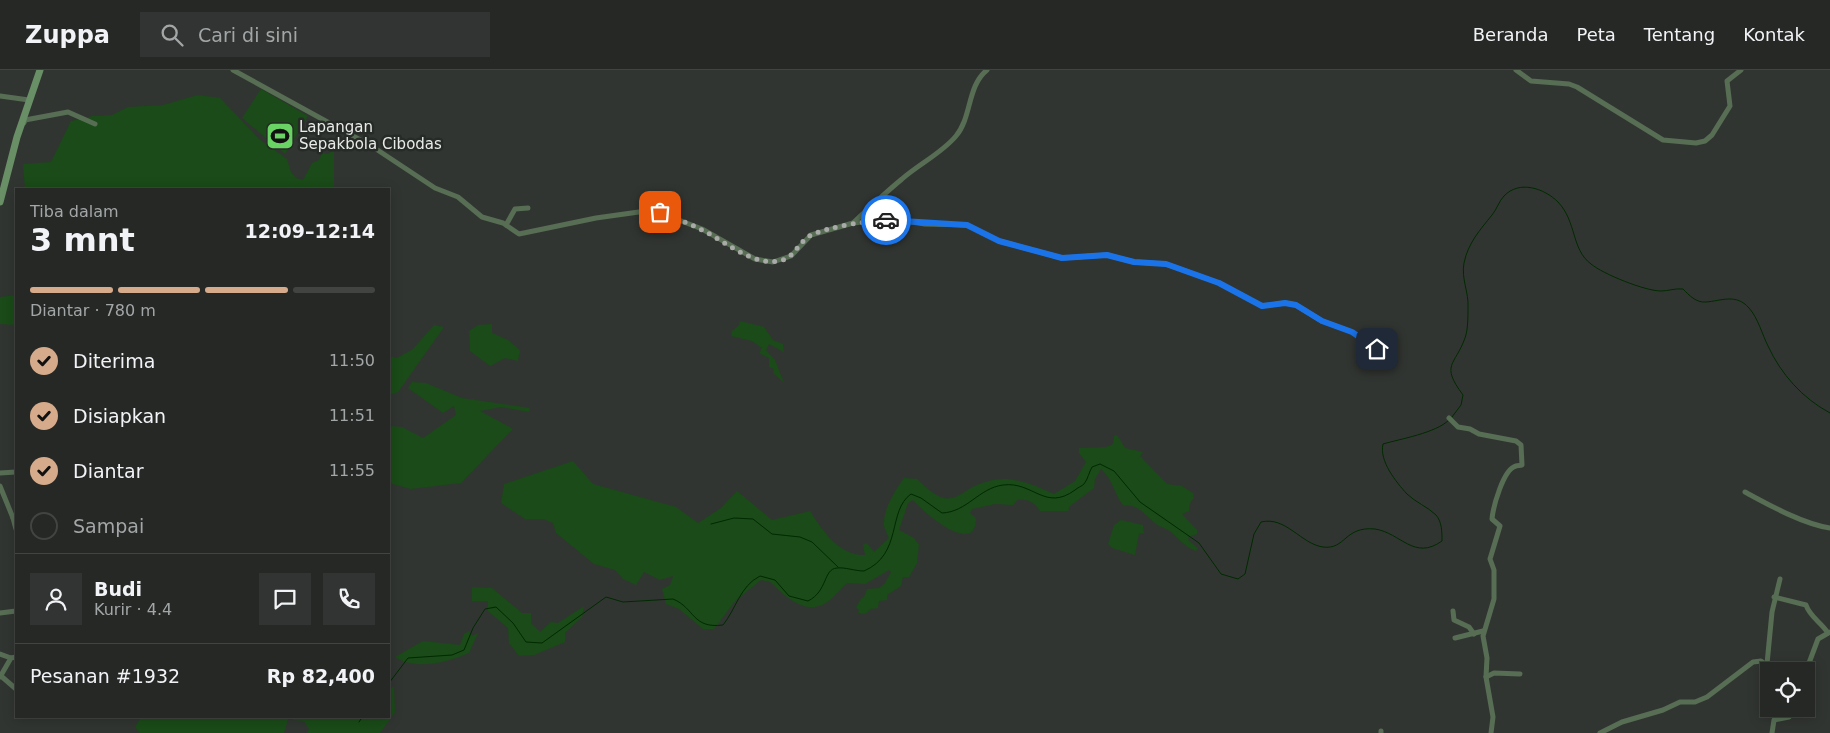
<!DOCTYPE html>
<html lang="id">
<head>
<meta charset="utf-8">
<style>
  body { margin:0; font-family:"DejaVu Sans",sans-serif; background:#313432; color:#f1f3f6; height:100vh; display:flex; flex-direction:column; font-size:19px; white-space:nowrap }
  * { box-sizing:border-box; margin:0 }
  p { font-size:16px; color:#a3a6a7 }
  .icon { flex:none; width:28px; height:28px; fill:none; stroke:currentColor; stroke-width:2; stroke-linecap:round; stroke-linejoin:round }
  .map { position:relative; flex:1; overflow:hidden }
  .sheet { position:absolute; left:15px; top:118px; width:375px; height:530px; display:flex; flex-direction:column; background:#252825; border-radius:0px; box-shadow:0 2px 12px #0003,0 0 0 1px #424442 }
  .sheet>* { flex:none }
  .buttons { position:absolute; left:1760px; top:592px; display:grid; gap:10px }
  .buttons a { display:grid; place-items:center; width:55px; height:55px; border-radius:0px; background:#252825; box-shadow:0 2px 12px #0003,0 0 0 1px #424442; font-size:25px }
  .pin { position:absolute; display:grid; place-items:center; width:42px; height:42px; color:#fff; margin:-21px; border-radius:10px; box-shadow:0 2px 8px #0006 }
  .courier { position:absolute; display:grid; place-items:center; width:50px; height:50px; margin:-25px; border:4px solid #1a73e8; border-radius:50%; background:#fff; color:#222; box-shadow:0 1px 6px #0007 }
  .summary em { font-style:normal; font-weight:700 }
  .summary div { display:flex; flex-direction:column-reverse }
  .summary { display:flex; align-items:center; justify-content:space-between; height:85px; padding:0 15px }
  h1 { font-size:32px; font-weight:700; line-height:38px }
  .bar { display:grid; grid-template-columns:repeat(4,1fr); gap:8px 5px; align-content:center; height:60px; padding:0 15px }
  .bar i { height:6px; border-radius:4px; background:#424442 }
  .bar .on { background:#d6ab8b }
  .bar p { grid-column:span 4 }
  .line { display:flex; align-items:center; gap:12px; padding:0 15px; border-top:1px solid #424442 }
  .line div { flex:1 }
  .round { display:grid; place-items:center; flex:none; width:52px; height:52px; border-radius:0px; background:#313432 }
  ol { padding:0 15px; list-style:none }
  li { display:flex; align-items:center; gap:15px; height:55px }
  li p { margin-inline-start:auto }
  li .icon { padding:5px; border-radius:50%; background:#d6ab8b; color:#111; stroke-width:4 }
  li:last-child { color:#a3a6a7 }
  li i { width:28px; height:28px; border:2px solid #424442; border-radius:50% }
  header { display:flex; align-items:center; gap:30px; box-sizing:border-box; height:70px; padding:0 25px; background:#252825; border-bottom:1px solid #424442 }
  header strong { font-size:24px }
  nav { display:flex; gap:28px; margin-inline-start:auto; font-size:18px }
  .search { width:350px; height:45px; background:#313432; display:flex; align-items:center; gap:12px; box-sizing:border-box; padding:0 18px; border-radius:0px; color:#a3a6a7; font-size:19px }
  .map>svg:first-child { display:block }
  .green { fill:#1a4b18 }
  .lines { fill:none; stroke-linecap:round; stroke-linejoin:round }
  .stream { stroke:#002a00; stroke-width:1 }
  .minor { stroke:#576e54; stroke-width:5 }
  .secondary { stroke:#698f66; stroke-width:7 }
  .done { stroke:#a9aba9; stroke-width:5; stroke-dasharray:0 9 }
  .route { stroke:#1a73e8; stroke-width:6 }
  .labels { text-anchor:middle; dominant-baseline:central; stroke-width:5; stroke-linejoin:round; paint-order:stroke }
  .poi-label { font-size:15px; fill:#e9ebe9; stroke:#272b27; text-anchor:start }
</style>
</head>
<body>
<header>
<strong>Zuppa</strong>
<div class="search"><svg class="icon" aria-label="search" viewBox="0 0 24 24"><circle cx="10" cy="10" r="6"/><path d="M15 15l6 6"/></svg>Cari di sini</div>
<nav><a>Beranda</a><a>Peta</a><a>Tentang</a><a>Kontak</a></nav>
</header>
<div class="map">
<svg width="1830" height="663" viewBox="0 0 1830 663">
  <rect width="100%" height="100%" fill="#313531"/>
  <!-- green -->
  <g class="green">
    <path d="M 261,19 L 308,46 L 285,84 L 242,48 Z"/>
    <path d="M 198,25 L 220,28 L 223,31 L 259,69 L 287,89 L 291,102 L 296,108 L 303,110 L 312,93 L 319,90 L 322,83 L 328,84 L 334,80 L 334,119 L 25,119 L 23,94 L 51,92 L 71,51 L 93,46 L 112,45 L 128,37 L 163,35 Z"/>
    <path d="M 16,225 L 16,255 L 0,254 L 0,227 Z"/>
    <path d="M 740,251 L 764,257 L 773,270 L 783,274 L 784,282 L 769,274 L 766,280 L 775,290 L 784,313 L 773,303 L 774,299 L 769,297 L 769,288 L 759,283 L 762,278 L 752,271 L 731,266 L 732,261 L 739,255 Z"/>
    <path d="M 492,254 L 492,263 L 508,270 L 520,280 L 518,291 L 505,288 L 490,296 L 470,281 L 469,261 L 478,255 Z"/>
    <path d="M 434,255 L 444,257 L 398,322 L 389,325 L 389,286 L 397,288 L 413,279 Z"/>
    <path d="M 412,312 L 426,313 L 462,328 L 530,338 L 529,342 L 501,337 L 480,341 L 513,359 L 461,413 L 411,419 L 389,413 L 389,356 L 402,357 L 423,368 L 456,345 L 454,336 L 443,343 L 408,318 Z"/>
    <path d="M 1117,365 L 1125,378 L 1143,382 L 1140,386 L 1167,414 L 1182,416 L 1193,423 L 1194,428 L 1190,433 L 1189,441 L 1182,444 L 1197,460 L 1197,464 L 1188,467 L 1189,471 L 1198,478 L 1196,481 C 1181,475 1179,467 1168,460 C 1163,457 1157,456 1154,452 C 1145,445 1137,433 1124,436 C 1115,427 1114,411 1101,399 L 1095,409 L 1094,418 L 1070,436 L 1068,441 L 1040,441 C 1034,432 1029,429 1017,430 L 1013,435 L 995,434 L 972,439 L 970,443 L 976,448 C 976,488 923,442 913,430 L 908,433 L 899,460 L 914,468 L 919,475 L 917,493 L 909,507 L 903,507 L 901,516 L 887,525 L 887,530 L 879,531 L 878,538 L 871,539 L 865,544 L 858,543 L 859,540 L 856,537 L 861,529 L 864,527 L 867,519 L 879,518 L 885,513 L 891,502 L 889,500 L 865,514 L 847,513 C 840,519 832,530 824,534 C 803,545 783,524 770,512 L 761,510 L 735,531 L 714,559 L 703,559 L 679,539 L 666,534 L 662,519 L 670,515 L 673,506 L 660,510 L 644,502 L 636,515 L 623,509 L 615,500 L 594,494 L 556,463 L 553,453 L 543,449 L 525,449 L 501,433 L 504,414 L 573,391 L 593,414 L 676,437 L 698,453 L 721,438 L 737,421 L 772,450 L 810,441 C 822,460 839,486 865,485 L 863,475 L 867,473 L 874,482 L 889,468 C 887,463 883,457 884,452 C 884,438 896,419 904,408 L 917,409 C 957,449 955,416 994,410 C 1014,406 1036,416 1054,424 L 1075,411 L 1086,392 L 1079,383 L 1079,378 L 1106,377 L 1113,374 L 1114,366 Z"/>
    <path d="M 1121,450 L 1143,455 L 1144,463 L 1139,464 L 1135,485 L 1112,478 L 1108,474 L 1114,455 Z"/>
    <path d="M 472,517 L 492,518 L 522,543 L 531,543 L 531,553 L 540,562 L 551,552 L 558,553 L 584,536 L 582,547 L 565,563 L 565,572 L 534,585 L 519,586 L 509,573 L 508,558 L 488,541 L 488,531 L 472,531 Z"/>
    <path d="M 469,561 L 472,566 L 478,563 L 469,583 C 448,592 416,601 395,587 L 423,571 L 460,575 L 464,564 Z"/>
    <path d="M 394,616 L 395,642 L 380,663 L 307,663 L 309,659 L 304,651 L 293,650 L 291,646 L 389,646 L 389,620 Z"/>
    <path d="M 142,646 L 289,646 L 284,663 L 140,663 L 135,657 Z"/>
  </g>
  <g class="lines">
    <!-- stream -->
    <g class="stream">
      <path d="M 1452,347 L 1461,335 L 1463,325 C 1440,294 1455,296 1465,268 C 1468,260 1468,246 1468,238 C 1469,222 1461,209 1464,193 C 1468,173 1480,160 1492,145 C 1497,139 1499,131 1504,126 C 1519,110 1544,118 1558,132 C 1577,152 1571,179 1591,194 C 1603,204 1645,221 1661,221 C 1669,221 1675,218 1683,219 C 1689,225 1696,233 1706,232 C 1721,231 1736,223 1749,238 C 1758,248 1762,264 1768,276 C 1781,304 1802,328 1830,343"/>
      <path d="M 711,454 L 734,448 L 753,449 L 772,464 L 800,467 L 812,472 L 838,497"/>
      <path d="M 389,613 L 408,588 L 452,585 L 464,580 L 473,558 L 485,539 L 496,537 L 513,553 L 526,572 L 542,573 L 606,527 L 623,532 L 673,529 C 695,538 692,559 723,555 C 736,539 740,516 760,506 L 775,510 L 789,526 L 808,531 C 828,521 823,499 837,498 C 845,497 855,501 864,501 C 903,484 887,441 911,424 L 921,428 L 942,443 C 967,442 979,418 1003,415 C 1033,411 1045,442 1075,420 C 1077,418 1082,416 1084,414 C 1088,409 1089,402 1092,397 L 1100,394 L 1114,401 L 1140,432 L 1199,473 L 1221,504 L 1238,509 L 1245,504 L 1254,464 L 1261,452 C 1286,446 1301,474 1323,477 C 1346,480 1344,456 1375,459 C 1401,463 1414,491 1442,471 C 1442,462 1442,452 1436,445 C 1428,437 1415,432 1407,424 C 1396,412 1379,391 1383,374 C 1400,369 1436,363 1449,350"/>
      <path d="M 359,652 L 363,646"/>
    </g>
    <!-- minor -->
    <g class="minor">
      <path d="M 233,0 L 373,77 L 435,118 L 458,127 L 482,147 L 503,153 L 519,164 L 596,148 L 653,140 L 702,159 L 755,189 L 773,192 L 791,186 L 811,165 L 853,153 L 892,149 L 925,154 L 967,155 L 999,171 L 1062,188 L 1107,185 L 1134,192 L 1166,194 L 1219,213 L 1262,236 L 1285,233 L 1296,235 L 1322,251 L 1352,262 L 1377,279"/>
      <path d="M 1516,0 L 1531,11 L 1569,14 L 1577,17 L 1663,70 L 1696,73 L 1705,71 L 1712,65 L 1730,36 L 1727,11 L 1741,0"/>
      <path d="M 0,26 L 29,30"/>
      <path d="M 24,53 L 25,50 L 68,42 L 95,54"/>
      <path d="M 853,153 C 869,138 885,123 902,109 C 919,94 942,83 956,66 C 972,47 967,16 987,0"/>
      <path d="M 506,155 L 515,139 L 528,138"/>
      <path d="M 1449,348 L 1458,357 L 1470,359 L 1479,364 L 1516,371 L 1521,375 L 1522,395 C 1520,396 1518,395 1516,396 C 1503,399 1493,438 1492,449 L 1500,456 L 1490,489 L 1494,500 L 1494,529 L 1483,566 L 1487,588 L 1486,607 L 1493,647 L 1491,663"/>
      <path d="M 0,403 L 16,402"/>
      <path d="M 0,416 L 13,448 L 16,448"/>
      <path d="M 1745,422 C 1769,435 1803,454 1830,458"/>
      <path d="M 13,448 L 16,459"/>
      <path d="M 1774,527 L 1806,535 C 1810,547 1821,552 1828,563"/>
      <path d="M 1453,541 L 1454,550 L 1469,557 L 1474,564"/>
      <path d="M 0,543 L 16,541"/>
      <path d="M 1455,568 L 1483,561"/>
      <path d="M 0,584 L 11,588"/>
      <path d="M 1767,594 L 1772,542 L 1780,509"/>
      <path d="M 1806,601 L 1818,569 L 1830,562"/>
      <path d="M 1,606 L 16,619"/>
      <path d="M 0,607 L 11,588 L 16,587"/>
      <path d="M 1486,607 L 1494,603 L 1520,604"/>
      <path d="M 1381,663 L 1381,661"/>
      <path d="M 1600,663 L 1622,652 L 1663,640 L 1680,632 L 1695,632 L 1707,627 L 1753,592 L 1761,591 L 1775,601"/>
      <path d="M 1772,663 L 1774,650 L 1789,647 L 1788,642 L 1784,639"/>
    </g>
    <!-- secondary -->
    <path class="secondary" d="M 0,132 L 17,67 L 40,0"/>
  </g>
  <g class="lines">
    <!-- done -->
    <path class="done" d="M 660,142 C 674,148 689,153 702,160 C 725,171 752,196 779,191 C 795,188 798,172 811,165 C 828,157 866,151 886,150"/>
    <!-- route -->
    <path class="route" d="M 886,150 L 967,155 L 999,171 L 1062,188 L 1107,185 L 1134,192 L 1166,194 L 1219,213 L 1262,236 L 1285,233 L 1296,235 L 1322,251 L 1352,262 L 1377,279"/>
  </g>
  <!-- icons -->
  <defs>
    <symbol id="stadium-square" viewBox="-11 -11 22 22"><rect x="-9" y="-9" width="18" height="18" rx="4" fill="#69d464" stroke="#272b27"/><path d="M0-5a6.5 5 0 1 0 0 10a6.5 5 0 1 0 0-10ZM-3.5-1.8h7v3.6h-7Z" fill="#111"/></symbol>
  </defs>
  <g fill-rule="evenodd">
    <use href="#stadium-square" x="264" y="50" width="32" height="32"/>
  </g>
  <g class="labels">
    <!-- poi labels -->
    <g class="poi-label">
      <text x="299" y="57">Lapangan<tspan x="299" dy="17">Sepakbola Cibodas</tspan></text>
    </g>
  </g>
</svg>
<div class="buttons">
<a><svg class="icon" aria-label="locate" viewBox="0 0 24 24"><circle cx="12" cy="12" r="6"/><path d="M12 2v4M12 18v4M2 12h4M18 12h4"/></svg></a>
</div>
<div class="pin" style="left:660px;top:142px;background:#ea580c"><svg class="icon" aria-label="bag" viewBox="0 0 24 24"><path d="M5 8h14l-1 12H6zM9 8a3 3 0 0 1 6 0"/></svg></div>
<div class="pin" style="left:1377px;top:279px;background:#1f2937"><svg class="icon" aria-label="home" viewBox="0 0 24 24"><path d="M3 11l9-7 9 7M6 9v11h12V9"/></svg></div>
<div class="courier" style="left:886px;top:150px"><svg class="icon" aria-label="car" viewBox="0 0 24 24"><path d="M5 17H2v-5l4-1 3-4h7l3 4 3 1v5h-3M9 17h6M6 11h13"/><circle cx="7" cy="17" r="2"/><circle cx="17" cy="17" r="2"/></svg></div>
<section class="sheet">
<div class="summary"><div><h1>3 mnt</h1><p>Tiba dalam</p></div><em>12:09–12:14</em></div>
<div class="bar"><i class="on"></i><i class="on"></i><i class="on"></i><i></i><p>Diantar · 780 m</p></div>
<ol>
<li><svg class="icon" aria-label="check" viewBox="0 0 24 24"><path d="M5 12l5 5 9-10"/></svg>Diterima<p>11:50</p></li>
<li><svg class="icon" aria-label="check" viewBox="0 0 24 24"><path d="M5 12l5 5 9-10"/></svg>Disiapkan<p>11:51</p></li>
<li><svg class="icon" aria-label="check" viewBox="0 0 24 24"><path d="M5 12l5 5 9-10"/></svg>Diantar<p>11:55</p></li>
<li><i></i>Sampai</li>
</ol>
<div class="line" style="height:90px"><a class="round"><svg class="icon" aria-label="person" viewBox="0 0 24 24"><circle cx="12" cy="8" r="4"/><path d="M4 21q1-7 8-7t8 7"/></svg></a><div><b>Budi</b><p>Kurir · 4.4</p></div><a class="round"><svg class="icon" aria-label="chat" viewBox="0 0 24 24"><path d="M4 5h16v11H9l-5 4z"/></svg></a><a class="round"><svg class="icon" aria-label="phone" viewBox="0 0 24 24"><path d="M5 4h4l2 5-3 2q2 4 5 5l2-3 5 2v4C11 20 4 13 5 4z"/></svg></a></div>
<div class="line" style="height:65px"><div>Pesanan #1932</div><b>Rp 82,400</b></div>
</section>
</div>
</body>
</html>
